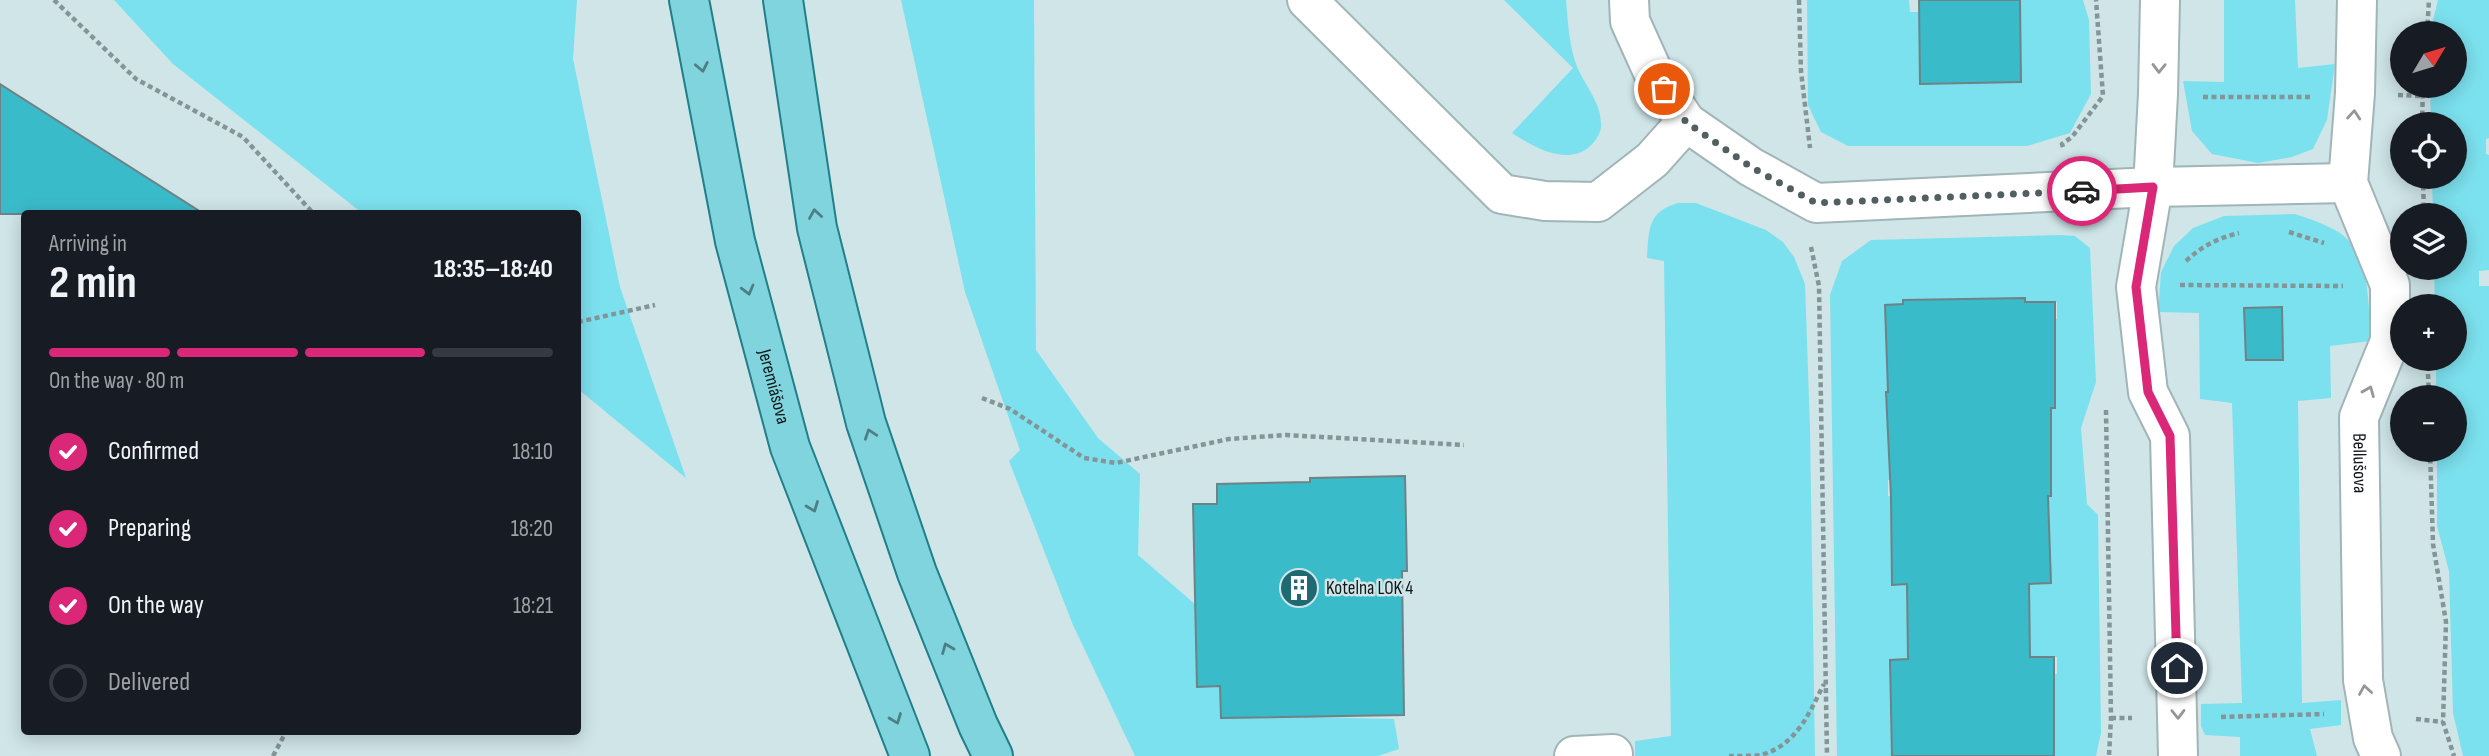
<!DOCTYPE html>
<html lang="en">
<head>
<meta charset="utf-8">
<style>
  body { margin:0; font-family:"Sofia Sans Condensed",sans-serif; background:#242831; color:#f1f3f6; height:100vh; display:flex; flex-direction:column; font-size:26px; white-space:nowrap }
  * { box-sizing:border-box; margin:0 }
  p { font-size:23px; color:#9ea1a6 }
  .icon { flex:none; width:38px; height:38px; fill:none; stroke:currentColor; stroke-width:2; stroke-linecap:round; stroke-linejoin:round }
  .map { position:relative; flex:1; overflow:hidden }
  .details { position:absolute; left:21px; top:210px; width:560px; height:525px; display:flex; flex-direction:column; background:#171b24; border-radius:7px; box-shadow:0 4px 18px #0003 }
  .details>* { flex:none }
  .needle { width:46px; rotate:52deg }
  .tools { position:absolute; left:2390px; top:21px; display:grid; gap:14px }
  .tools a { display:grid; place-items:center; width:77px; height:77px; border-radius:50%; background:#171b24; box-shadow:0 4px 18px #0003; font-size:35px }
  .pin { position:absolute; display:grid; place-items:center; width:60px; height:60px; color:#fff; margin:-30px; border:4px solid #fff; border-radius:50%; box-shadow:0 2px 7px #0007 }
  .courier { position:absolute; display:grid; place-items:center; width:70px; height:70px; margin:-35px; border:5px solid #db2777; border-radius:50%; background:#fff; color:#222; box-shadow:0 2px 9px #0007 }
  .summary em { font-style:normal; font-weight:700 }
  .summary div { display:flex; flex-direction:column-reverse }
  .summary { display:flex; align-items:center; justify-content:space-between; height:119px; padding:0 28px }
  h1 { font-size:46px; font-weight:700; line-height:52px }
  .bar { display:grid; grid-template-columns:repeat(4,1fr); gap:10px 7px; align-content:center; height:84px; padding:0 28px }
  .bar i { height:9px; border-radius:5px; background:#363941 }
  .bar .active { background:#db2777 }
  .bar p { grid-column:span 4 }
  ol { padding:0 28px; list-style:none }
  li { display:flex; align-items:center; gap:21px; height:77px }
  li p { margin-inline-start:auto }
  li .icon { padding:7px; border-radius:50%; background:#db2777; color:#fff; stroke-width:4 }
  li:last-child { color:#9ea1a6 }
  li i { width:38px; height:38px; border:4px solid #363941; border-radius:50% }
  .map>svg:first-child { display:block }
  .green { fill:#7ce1ee; fill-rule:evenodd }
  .building { fill:#3abbca; stroke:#6f8285; stroke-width:2 }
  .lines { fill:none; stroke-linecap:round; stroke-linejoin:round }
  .minor-casing { stroke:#a1b5b8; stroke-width:42 }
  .major-casing { stroke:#217f89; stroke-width:42 }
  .path { stroke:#849597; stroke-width:4.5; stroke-dasharray:5 3.5; stroke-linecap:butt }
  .minor { stroke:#fff; stroke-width:38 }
  .major { stroke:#80d4dd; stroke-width:38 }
  .oneway { stroke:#4d7f84 }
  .oneway2 { stroke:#939797 }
  .done { stroke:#525f61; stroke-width:7; stroke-dasharray:0 12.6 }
  .route { stroke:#db2777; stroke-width:9 }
  .labels { text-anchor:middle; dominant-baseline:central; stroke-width:5; stroke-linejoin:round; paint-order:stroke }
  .street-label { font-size:19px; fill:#0f1718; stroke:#cfe5e8 }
  .poi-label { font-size:19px; fill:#0f1718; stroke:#cfe5e8; text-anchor:start }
</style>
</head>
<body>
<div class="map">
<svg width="2489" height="756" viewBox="0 0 2489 756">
  <rect width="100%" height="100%" fill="#cfe5e8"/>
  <!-- green -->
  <g class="green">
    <path d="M 114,0 L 577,0 L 573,59 L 620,287 L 686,478 L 578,389 L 578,214 L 362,213 L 173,64 Z"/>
    <path d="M 901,0 L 1034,0 L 1036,350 L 1098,438 L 1140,474 L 1138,555 L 1196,605 L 1197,686 L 1220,686 L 1221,718 L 1311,717 L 1394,719 L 1399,749 L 1378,756 L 1135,756 L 1073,625 L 1009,461 L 1020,450 L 965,292 Z"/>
    <path d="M 1504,0 L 1566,0 C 1568,23 1569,47 1578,69 C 1586,86 1601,104 1601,123 C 1602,130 1598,137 1594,142 C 1572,169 1535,148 1512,133 L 1573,68 Z"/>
    <path d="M 1807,0 L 1909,0 L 1910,12 L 1919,12 L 1921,84 L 2020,82 L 2020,0 L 2083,0 L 2089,20 L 2091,94 L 2070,133 L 2027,146 L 1848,146 L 1821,132 L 1808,105 Z"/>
    <path d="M 2224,0 L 2295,0 L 2298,68 L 2335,64 L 2327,120 L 2313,149 L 2292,157 L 2258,163 L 2212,154 L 2192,131 L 2183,81 L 2224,82 Z"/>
    <path d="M 2438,0 L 2489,0 L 2489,138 L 2486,139 L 2486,154 L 2489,155 L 2489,270 L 2479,271 L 2479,286 L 2489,286 L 2489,756 L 2463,756 L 2453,713 L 2449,571 L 2437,526 L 2437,450 L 2455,450 L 2455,397 L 2436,397 L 2436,359 L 2455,359 L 2455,306 L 2435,306 L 2434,268 L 2455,268 L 2455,215 L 2433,215 L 2432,177 L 2455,177 L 2455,124 L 2431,124 L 2430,86 L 2455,86 L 2455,33 L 2430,33 Z"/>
    <path d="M 1678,203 L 1696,203 L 1766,230 L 1783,242 L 1794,257 L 1805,284 L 1810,428 L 1815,756 L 1635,756 L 1635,741 L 1671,736 L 1664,261 L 1647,258 C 1649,230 1647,212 1678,203 Z"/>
    <path d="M 2295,214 C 2312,220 2337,227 2349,241 C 2371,269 2368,308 2371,341 L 2330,346 L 2331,398 L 2298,401 L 2302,703 L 2341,700 L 2341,725 L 2310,729 L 2317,756 L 2240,756 L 2240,737 L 2205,735 L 2201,726 L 2201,704 L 2242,703 L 2232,403 L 2200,399 L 2199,313 L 2158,312 L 2161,272 L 2174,246 L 2193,228 L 2224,216 ZM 2282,307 L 2283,359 L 2246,360 L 2244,308 Z"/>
    <path d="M 2061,235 L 2075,236 L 2090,248 L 2096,382 L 2081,428 L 2087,504 L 2098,515 L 2101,733 L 2096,756 L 2054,756 L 2054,744 L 2031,674 L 2057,674 L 2057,657 L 2031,657 L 2030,654 L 2029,584 L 2051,582 L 2050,566 L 2028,496 L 2051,496 L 2051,479 L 2027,408 L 2055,408 L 2055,391 L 2025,319 L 2057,319 L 2057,302 L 2025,302 L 2025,298 L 1903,300 L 1903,304 L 1885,305 L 1885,321 L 1903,321 L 1904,392 L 1886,393 L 1887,409 L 1904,409 L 1905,480 L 1888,480 L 1888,496 L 1905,497 L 1907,567 L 1892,568 L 1892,585 L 1907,584 L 1908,659 L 1890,660 L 1890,675 L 1909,747 L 1891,747 L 1891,756 L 1837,756 L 1830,295 L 1842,261 L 1871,240 Z"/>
  </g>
  <!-- building -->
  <g class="building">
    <path d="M 1919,0 L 2020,0 L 2021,82 L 1920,84 Z"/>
    <path d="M 0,84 L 204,214 L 0,214 Z"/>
    <path d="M 2025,298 L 2025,302 L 2055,302 L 2055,408 L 2051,408 L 2051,496 L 2048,496 L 2051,583 L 2029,584 L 2030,657 L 2054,657 L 2054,756 L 1892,756 L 1890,660 L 1908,659 L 1907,584 L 1892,585 L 1891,497 L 1886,392 L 1888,392 L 1885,305 L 1903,304 L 1903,300 Z"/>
    <path d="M 2282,307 L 2283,360 L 2246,360 L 2244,308 Z"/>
    <path d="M 1405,476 L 1407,571 L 1402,571 L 1404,715 L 1221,718 L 1220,686 L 1197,687 L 1193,504 L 1217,504 L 1217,484 L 1310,482 L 1310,478 Z"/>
  </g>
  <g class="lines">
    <defs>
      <g id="minor">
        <path d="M 1307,0 L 1502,194 L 1545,201 L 1598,202 L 1652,160 L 1686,122"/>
        <path d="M 1629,0 L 1630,21 L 1653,72 L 1686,122 L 1751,167 L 1816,203 L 2153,187 L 2348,183"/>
        <path d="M 2160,0 L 2158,94 L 2153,187 L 2136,287 L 2148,392 L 2170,436 L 2178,756"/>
        <path id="s1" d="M 2357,0 L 2355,93 L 2348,183 L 2390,285 L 2390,341 L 2359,417 L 2363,680 L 2373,738 L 2381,756"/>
        <path d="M 1574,756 L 1613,754"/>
      </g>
      <g id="major">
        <path id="s2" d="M 689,0 L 735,241 L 790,447 L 910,756"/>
        <path d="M 783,0 L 817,228 L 866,423 L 917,573 L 978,725 L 993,756"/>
      </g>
    </defs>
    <!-- minor casing -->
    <use href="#minor" class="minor-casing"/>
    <!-- major casing -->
    <use href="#major" class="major-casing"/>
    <!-- path -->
    <g class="path">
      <path d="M 54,0 L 136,79 L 243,137 L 314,214"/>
      <path d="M 1799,0 L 1801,71 L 1810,148"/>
      <path d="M 2427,33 L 2429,0"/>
      <path d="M 2398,95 L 2422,96"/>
      <path d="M 2203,97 L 2310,97"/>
      <path d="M 2422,124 L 2423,86"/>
      <path d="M 2063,147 L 2062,144 L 2072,137 L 2103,96 L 2096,0"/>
      <path d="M 2423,177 L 2424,215"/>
      <path d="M 2289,232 L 2324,243"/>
      <path d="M 1811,247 L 1819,286 L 1827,756"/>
      <path d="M 2186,261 C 2202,246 2218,238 2239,233"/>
      <path d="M 2180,285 L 2343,286"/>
      <path d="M 578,322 L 655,305"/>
      <path d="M 2428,374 L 2429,397"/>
      <path d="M 982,398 L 1010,409 L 1084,458 L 1116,463 L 1229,439 L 1286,435 L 1464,445"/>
      <path d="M 2106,410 L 2111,718 L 2109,756"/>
      <path d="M 2430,450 L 2433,544 L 2446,622 L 2443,722 L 2454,756"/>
      <path d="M 2221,717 L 2324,714"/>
      <path d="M 2111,718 L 2132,718"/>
      <path d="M 2416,719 L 2443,722"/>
      <path d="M 273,756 L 286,732"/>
      <path d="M 1729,756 C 1739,756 1752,756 1761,755 C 1797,745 1809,713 1824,684"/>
    </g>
    <!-- minor -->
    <use href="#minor" class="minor"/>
    <!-- major -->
    <use href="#major" class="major"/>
  </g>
  <!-- one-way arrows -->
  <defs><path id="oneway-chevron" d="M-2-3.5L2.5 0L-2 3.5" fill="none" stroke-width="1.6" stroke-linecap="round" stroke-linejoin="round" transform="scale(1.75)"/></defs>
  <g class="oneway">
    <use href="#oneway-chevron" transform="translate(702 67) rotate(79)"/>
    <use href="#oneway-chevron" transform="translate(815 214) rotate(-99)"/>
    <use href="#oneway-chevron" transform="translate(748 290) rotate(75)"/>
    <use href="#oneway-chevron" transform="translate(870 434) rotate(-109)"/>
    <use href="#oneway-chevron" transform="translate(813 507) rotate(69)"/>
    <use href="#oneway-chevron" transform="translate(947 648) rotate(-112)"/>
    <use href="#oneway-chevron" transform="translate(896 719) rotate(69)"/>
  </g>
  <g class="oneway2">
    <use href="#oneway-chevron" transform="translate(2159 68) rotate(91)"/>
    <use href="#oneway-chevron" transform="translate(2354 115) rotate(-85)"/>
    <use href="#oneway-chevron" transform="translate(2369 391) rotate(-68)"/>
    <use href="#oneway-chevron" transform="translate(2365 690) rotate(-99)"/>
    <use href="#oneway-chevron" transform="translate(2178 714) rotate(89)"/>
  </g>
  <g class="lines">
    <!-- done -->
    <path class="done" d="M 1664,89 L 1686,122 L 1751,167 L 1816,203 L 2082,191"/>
    <!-- route -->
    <path class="route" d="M 2082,191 L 2153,187 L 2136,287 L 2148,392 L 2170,436 L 2177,668"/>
  </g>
  <!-- icons -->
  <defs>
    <symbol id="building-disc" viewBox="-11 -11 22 22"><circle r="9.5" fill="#1f6a72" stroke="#cfe5e8"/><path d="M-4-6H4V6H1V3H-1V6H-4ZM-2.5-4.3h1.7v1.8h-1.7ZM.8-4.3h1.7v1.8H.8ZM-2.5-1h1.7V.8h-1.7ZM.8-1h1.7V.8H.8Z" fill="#fff"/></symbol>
  </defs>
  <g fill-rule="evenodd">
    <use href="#building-disc" x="1277" y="566" width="44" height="44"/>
  </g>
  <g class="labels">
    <!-- street labels -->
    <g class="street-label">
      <text stroke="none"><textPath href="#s2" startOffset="396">Jeremiášova</textPath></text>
      <text stroke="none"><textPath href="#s1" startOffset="478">Bellušova</textPath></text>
    </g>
    <!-- poi labels -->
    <g class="poi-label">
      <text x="1326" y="588">Kotelna LOK 4</text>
    </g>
  </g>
</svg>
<div class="tools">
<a><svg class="needle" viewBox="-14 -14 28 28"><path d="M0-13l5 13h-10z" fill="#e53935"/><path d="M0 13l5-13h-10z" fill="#9ea1a6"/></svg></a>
<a><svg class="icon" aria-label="locate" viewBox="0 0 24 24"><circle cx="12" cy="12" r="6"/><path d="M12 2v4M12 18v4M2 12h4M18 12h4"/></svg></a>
<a><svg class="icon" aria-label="layers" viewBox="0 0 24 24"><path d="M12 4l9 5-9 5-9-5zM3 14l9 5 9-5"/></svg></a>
<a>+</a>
<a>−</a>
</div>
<div class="pin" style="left:1664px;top:89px;background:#ea580c"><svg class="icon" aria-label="bag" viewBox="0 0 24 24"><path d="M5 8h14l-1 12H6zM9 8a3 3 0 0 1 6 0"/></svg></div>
<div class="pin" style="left:2177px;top:668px;background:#1f2937"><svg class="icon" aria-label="home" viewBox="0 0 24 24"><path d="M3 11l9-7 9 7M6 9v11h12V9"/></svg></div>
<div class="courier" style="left:2082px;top:191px"><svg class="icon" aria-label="car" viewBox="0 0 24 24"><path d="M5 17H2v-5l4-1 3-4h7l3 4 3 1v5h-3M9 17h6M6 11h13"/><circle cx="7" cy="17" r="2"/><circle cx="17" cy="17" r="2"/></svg></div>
<section class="details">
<div class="summary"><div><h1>2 min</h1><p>Arriving in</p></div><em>18:35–18:40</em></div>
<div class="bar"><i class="active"></i><i class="active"></i><i class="active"></i><i></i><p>On the way · 80 m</p></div>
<ol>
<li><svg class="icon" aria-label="check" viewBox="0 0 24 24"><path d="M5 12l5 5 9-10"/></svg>Confirmed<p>18:10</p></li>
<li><svg class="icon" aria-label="check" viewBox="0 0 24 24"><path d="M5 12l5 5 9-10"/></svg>Preparing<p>18:20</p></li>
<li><svg class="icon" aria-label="check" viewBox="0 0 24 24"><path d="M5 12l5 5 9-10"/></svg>On the way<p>18:21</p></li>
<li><i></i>Delivered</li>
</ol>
</section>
</div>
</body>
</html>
